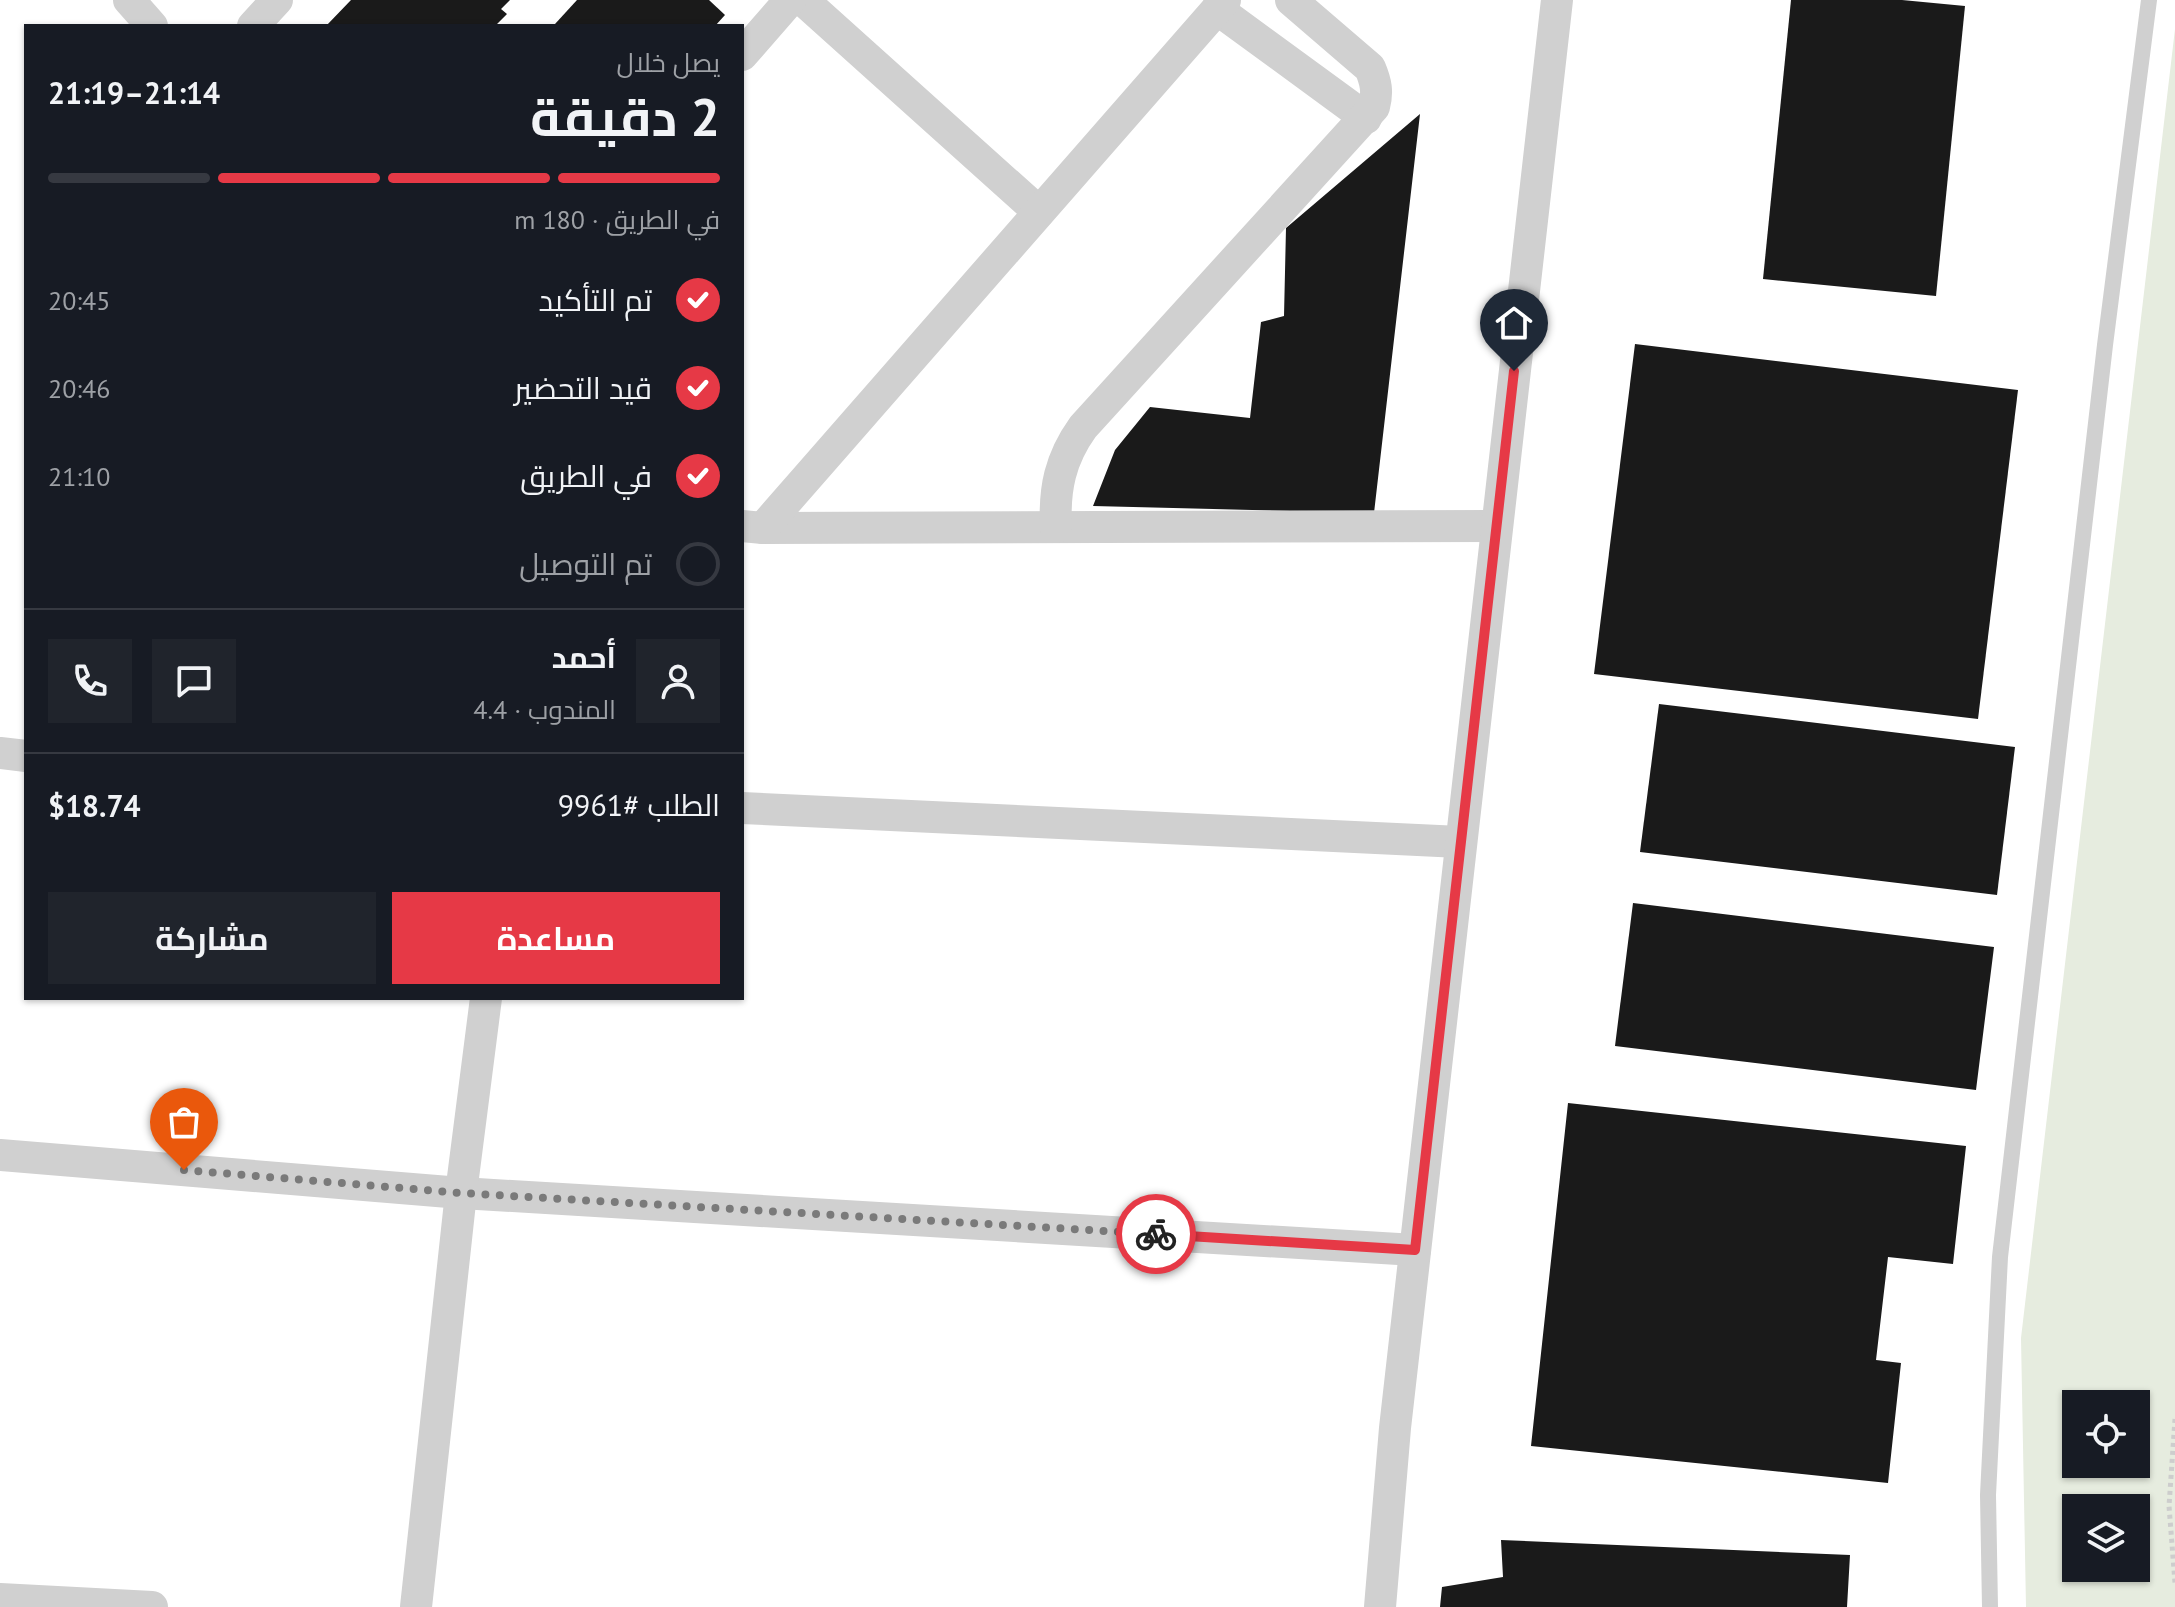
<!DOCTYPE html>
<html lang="ar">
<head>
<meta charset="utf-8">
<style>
  body { margin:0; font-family:"PT Sans",Cairo,sans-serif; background:#20242c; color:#f1f3f6; direction:rtl; height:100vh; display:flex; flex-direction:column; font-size:30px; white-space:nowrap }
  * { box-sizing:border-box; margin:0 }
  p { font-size:26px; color:#9ea1a6 }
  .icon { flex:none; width:44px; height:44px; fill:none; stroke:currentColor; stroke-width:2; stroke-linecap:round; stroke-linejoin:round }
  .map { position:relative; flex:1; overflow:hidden; direction:ltr }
  .sheet { position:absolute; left:24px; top:24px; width:720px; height:976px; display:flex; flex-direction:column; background:#171b24; border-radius:0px; box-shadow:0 2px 6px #0004; direction:rtl }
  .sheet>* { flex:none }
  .buttons { position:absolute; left:2062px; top:1390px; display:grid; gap:16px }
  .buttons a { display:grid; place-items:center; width:88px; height:88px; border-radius:0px; background:#171b24; box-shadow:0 2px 6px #0004; font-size:40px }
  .pin { position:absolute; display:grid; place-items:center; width:68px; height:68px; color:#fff; margin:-82px -34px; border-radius:50% 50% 50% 0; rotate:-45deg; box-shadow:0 0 8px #0007 }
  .pin .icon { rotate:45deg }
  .courier { position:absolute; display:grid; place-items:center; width:80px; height:80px; margin:-40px; border:6px solid #e63946; border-radius:50%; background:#fff; color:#222; box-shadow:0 2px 10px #0007 }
  .head em { font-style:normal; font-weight:700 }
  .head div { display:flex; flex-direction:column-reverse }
  .head { display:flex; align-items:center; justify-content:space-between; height:136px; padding:0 24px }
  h1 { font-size:52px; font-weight:700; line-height:60px }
  .bar { display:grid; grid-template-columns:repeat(4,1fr); gap:12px 8px; align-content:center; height:96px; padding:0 24px }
  .bar i { height:10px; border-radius:6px; background:#363941 }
  .bar .active { background:#e63946 }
  .bar p { grid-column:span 4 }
  .line { display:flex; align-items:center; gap:20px; padding:0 24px; border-top:2px solid #363941 }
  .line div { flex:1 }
  .round { display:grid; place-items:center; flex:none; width:84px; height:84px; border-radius:0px; background:#20242c }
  ol { padding:0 24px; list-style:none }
  li { display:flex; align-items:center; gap:24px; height:88px }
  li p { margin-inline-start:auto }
  li .icon { padding:8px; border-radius:50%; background:#e63946; color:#fff; stroke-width:4 }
  li:last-child { color:#9ea1a6 }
  li i { width:44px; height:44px; border:4px solid #363941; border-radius:50% }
  .button { display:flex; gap:16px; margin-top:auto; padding:16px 24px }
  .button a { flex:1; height:92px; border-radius:0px; background:#e63946; color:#fff; font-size:32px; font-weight:700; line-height:92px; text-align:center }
  .button a+a { background:#20242c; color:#f1f3f6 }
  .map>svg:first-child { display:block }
  .green { fill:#e6ecdf; fill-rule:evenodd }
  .building { fill:#1a1a1a }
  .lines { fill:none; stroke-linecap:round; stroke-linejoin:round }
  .path { stroke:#cdcdcd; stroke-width:5; stroke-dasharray:4 4; stroke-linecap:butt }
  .service { stroke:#d0d0d0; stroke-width:16 }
  .minor { stroke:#d0d0d0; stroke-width:32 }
  .done { stroke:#7a7a7a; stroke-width:8; stroke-dasharray:0 14.4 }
  .route { stroke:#e63946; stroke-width:10 }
</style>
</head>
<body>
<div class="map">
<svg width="2175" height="1607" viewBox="0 0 2175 1607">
  <rect width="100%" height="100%" fill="#fff"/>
  <!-- green -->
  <path class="green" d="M 2175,29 L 2175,1607 L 2026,1607 L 2021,1338 ZM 2076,1404 L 2136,1404 L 2136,1464 L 2076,1464 ZM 2076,1508 L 2136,1508 L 2136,1568 L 2076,1568 Z"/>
  <!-- building -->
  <g class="building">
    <path d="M 351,0 L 510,0 L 501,9 L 507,14 L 495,26 L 326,26 Z"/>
    <path d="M 577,0 L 709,0 L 725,15 L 715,26 L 557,26 L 555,24 Z"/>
    <path d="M 1791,0 L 1902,0 L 1965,6 L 1936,296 L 1763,279 Z"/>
    <path d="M 1420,114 L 1374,513 L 1093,506 L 1115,450 L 1150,407 L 1250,418 L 1261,322 L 1284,316 L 1286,228 Z"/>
    <path d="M 1635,344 L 2018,390 L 1978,719 L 1594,674 Z"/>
    <path d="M 1659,704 L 2015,747 L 1997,895 L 1640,852 Z"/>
    <path d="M 1633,903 L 1994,947 L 1976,1090 L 1615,1046 Z"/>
    <path d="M 1568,1103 L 1966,1146 L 1953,1264 L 1888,1257 L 1876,1360 L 1901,1363 L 1888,1483 L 1531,1446 Z"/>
    <path d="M 1501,1540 L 1850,1555 L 1847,1607 L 1440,1607 L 1442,1587 L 1503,1577 Z"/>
  </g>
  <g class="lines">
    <!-- path -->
    <path class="path" d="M 2175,1419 L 2169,1506 L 2175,1583"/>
    <!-- service -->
    <path class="service" d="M 1990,1607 L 1988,1495 L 2000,1257 L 2105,345 L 2149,0"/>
    <!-- minor -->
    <g class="minor">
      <path d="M 129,0 L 152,26"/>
      <path d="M 803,0 L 1039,212"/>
      <path d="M 1217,9 L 1366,118"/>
      <path d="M 253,26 L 277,0"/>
      <path d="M 742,55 L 790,0"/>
      <path d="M 742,526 L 763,528 L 1495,526"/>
      <path d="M 1056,527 C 1054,489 1060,459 1083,427 L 1374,107 C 1378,92 1376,82 1370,68 L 1291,0"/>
      <path d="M 763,528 L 1225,0"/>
      <path d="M 0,753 L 26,756"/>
      <path d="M 742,808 L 1460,842"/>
      <path d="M 0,1155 L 461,1193 L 1415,1250"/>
      <path d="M 0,1599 L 152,1607"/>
      <path d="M 416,1607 L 461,1193 L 486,998"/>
      <path d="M 1380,1607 L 1395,1428 L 1557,0"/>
    </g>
  </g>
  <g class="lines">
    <!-- done -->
    <path class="done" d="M 184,1170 L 461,1193 L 1156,1234"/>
    <!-- route -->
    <path class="route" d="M 1156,1234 L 1415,1250 L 1514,371"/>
  </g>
</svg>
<div class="buttons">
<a><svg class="icon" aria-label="locate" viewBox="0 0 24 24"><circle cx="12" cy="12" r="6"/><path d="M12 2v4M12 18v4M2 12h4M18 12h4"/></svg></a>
<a><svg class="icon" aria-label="layers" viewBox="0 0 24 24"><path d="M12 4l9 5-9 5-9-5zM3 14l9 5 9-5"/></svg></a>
</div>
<div class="pin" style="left:184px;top:1170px;background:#ea580c"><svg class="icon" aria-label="bag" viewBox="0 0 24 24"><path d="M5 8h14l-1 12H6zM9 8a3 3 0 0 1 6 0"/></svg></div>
<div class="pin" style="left:1514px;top:371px;background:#1f2937"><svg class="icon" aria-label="home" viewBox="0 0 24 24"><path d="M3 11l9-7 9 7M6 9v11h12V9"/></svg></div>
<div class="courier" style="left:1156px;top:1234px"><svg class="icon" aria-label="bike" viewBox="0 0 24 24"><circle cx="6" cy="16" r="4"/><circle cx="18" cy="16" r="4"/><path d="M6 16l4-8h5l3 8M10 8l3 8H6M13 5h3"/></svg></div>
<section class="sheet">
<div class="head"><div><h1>2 دقيقة</h1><p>يصل خلال</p></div><em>21:14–21:19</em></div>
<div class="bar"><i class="active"></i><i class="active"></i><i class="active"></i><i></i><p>في الطريق · 180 m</p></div>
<ol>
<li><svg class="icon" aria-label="check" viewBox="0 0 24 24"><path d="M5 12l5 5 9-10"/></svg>تم التأكيد<p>20:45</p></li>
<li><svg class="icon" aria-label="check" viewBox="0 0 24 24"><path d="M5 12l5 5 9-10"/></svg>قيد التحضير<p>20:46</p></li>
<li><svg class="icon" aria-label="check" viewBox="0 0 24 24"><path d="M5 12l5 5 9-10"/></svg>في الطريق<p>21:10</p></li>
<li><i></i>تم التوصيل</li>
</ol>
<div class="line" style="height:144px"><a class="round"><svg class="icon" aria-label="person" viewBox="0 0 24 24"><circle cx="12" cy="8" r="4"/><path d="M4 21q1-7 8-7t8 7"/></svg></a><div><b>أحمد</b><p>المندوب · 4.4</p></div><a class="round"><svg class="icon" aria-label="chat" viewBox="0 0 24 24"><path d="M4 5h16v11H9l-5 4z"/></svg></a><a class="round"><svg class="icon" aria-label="phone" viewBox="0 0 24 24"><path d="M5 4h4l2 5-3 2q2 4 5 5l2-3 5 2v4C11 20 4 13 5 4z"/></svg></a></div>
<div class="line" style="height:104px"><div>الطلب #9961</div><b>$18.74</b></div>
<div class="button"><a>مساعدة</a><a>مشاركة</a></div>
</section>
</div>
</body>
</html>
